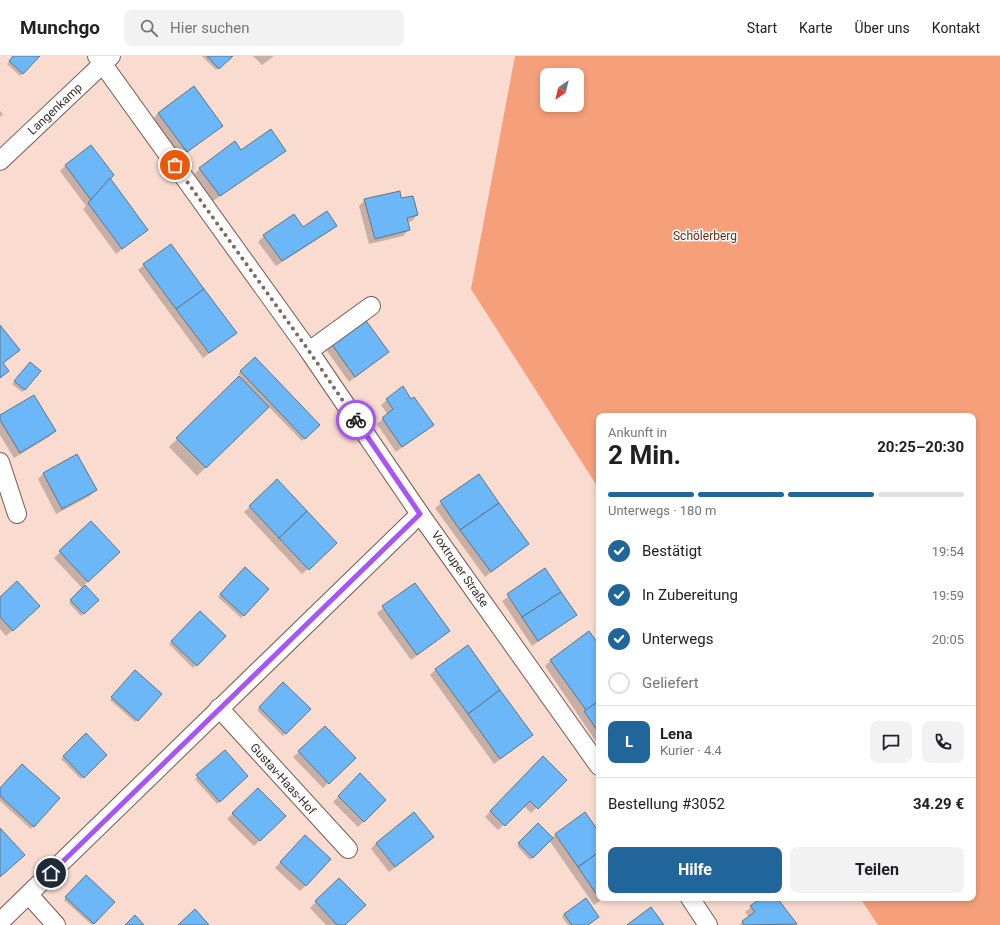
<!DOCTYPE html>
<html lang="de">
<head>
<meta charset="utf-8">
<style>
  body { margin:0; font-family:Roboto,sans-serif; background:#f2f2f2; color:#202124; height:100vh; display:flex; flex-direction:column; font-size:15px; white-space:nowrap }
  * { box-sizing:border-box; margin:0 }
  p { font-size:13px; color:#757577 }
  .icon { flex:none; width:22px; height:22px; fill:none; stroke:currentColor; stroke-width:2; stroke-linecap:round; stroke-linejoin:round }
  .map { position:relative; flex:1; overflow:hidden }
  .drawer { position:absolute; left:596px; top:357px; width:380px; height:488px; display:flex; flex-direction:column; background:#fff; border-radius:8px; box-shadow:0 2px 6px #0003 }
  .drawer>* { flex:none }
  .needle { width:26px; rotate:214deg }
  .controls { position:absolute; left:540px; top:12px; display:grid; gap:8px }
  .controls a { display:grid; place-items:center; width:44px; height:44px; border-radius:8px; background:#fff; box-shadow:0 2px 6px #0003; font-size:20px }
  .pin { position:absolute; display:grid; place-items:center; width:34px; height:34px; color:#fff; margin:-17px; border:2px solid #fff; border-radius:50%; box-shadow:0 1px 4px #0007 }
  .courier { position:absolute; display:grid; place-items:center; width:40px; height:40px; margin:-20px; border:3px solid #a855f7; border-radius:50%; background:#fff; color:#222; box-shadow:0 1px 5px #0007 }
  .summary em { font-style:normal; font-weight:700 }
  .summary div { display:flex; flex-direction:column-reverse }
  .summary { display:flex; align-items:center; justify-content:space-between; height:68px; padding:0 12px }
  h1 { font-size:26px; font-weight:700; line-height:30px }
  .bar { display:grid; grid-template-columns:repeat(4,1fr); gap:6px 4px; align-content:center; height:48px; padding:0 12px }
  .bar i { height:5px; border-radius:3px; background:#e0e0e0 }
  .bar .selected { background:#21669b }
  .bar p { grid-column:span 4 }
  .line { display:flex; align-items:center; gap:10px; padding:0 12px; border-top:1px solid #e0e0e0 }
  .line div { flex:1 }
  .round { display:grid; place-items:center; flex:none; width:42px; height:42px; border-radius:8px; background:#f2f2f2 }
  ol { padding:0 12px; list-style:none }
  li { display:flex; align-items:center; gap:12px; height:44px }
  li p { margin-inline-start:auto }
  li .icon { padding:4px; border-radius:50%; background:#21669b; color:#fff; stroke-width:4 }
  li:last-child { color:#757577 }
  li i { width:22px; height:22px; border:2px solid #e0e0e0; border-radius:50% }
  .action { display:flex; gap:8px; margin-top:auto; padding:8px 12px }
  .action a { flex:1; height:46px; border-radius:8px; background:#21669b; color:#fff; font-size:16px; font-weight:700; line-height:46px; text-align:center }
  .action a+a { background:#f2f2f2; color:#202124 }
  header { display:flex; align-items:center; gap:24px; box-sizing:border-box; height:56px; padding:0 20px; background:#fff; border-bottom:1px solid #e0e0e0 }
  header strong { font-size:19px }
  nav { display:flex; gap:22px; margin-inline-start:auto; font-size:14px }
  .search { width:280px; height:36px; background:#f2f2f2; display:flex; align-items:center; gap:10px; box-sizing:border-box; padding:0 14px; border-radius:8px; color:#757577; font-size:15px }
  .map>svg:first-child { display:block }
  .green { fill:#f69f7b; fill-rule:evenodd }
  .shadow { fill:#0003 }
  .building { fill:#6bb7f7; stroke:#5f7486 }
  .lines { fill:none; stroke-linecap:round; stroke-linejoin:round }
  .minor-casing { stroke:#765c52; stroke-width:20 }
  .minor { stroke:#fff; stroke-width:18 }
  .done { stroke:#7b6962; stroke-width:4; stroke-dasharray:0 7.2 }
  .route { stroke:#a855f7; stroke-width:5 }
  .labels { text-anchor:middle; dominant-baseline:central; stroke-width:3; stroke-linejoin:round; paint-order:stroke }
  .street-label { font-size:12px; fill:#372c27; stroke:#fff }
  .park-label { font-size:12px; fill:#642c13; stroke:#fff }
</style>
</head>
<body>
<header>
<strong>Munchgo</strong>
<div class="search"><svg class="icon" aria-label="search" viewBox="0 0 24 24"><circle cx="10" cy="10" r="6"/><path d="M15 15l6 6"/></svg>Hier suchen</div>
<nav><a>Start</a><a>Karte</a><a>Über uns</a><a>Kontakt</a></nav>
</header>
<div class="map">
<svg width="1000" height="869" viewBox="0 0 1000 869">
  <rect width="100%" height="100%" fill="#f9dbcf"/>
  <!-- green -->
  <path class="green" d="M 515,0 L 1000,0 L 1000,869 L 878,869 L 860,842 L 973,842 L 973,360 L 599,360 L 599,433 L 471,233 ZM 547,19 L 577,19 L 577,49 L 547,49 Z"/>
  <!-- shadow -->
  <g class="shadow">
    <path d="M 15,0 L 39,0 L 20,20 L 7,8 Z"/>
    <path d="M 202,0 L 232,0 L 216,14 Z"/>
    <path d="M 253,0 L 274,0 L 262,9 Z"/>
    <path d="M 0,55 L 3,58 L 0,61 Z"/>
    <path d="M 158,57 L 221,70 L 181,101 L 153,63 Z"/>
    <path d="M 285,95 L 213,145 L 194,118 L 200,113 Z"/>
    <path d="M 66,109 L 109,122 L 147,174 L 116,198 L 83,153 L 86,150 L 60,115 Z"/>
    <path d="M 400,143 L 417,159 L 412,165 L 407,166 L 409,174 L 403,180 L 369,188 L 359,150 L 365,144 Z"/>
    <path d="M 335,170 L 330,175 L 276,210 L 258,186 L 264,180 L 303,172 Z"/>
    <path d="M 144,209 L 235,277 L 203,302 L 138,214 Z"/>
    <path d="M 331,286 L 388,296 L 349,326 L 325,292 Z"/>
    <path d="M 255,302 L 318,369 L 302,385 L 268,350 L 197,420 L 169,391 L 241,320 L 238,318 Z"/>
    <path d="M 28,310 L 25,334 L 22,336 L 12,328 Z"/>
    <path d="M 387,344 L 411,344 L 432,369 L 396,396 L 377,368 L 388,359 L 381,349 Z"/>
    <path d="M 0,360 L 55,375 L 49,381 L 14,402 L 0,379 Z"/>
    <path d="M 77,400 L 96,434 L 90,440 L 56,458 L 38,423 L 43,418 Z"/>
    <path d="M 478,419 L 527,488 L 485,521 L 435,452 Z"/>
    <path d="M 277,425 L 330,493 L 302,518 L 244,456 Z"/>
    <path d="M 91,467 L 119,496 L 84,529 L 98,544 L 81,560 L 69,547 L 83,533 L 54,502 Z"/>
    <path d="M 245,512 L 267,533 L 241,562 L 218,541 Z"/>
    <path d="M 545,514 L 576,559 L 532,590 L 502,545 Z"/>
    <path d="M 415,528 L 449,575 L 411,604 L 377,557 Z"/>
    <path d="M 0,542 L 33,556 L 6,580 L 0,573 Z"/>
    <path d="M 200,556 L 225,580 L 193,612 L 169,588 Z"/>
    <path d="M 599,591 L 599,690 L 545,610 L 551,604 Z"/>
    <path d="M 436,613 L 532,679 L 494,708 L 430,619 Z"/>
    <path d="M 135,616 L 161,638 L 135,666 L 110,644 Z"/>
    <path d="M 283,628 L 309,653 L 283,680 L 257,654 Z"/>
    <path d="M 86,679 L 106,699 L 81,723 L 61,703 Z"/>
    <path d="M 225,695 L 247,720 L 217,748 L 195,723 Z"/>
    <path d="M 299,696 L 354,702 L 323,732 L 293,701 Z"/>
    <path d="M 543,701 L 565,724 L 531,757 L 524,750 L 498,774 L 485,761 Z"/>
    <path d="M 360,719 L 385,744 L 358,771 L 333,746 Z"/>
    <path d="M 0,733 L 59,742 L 31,773 L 0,745 Z"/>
    <path d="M 258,733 L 284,760 L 254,790 L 227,763 Z"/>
    <path d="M 585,758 L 599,778 L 599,842 L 604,842 L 594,849 L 549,784 L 530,804 L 517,790 L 538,769 L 551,782 Z"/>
    <path d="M 299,786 L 306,829 L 300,835 L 275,812 Z"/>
    <path d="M 427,786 L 389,816 L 371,793 L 376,787 Z"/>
    <path d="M 86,820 L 114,846 L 92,869 L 64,844 Z"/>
    <path d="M 339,823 L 344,869 L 326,869 L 310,852 Z"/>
    <path d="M 763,842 L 776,842 L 796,869 L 739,869 L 749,861 L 745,856 Z"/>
    <path d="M 564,858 L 588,869 L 568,869 L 562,861 Z"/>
  </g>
  <!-- building -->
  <g class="building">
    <path d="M 13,0 L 40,0 L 23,18 L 9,5 Z"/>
    <path d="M 207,0 L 233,0 L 219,13 Z"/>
    <path d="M 194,30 L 223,70 L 187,96 L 158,57 Z"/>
    <path d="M 271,73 L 286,95 L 220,140 L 199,112 L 235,85 L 241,94 Z"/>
    <path d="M 91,89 L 114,119 L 91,144 L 65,109 Z"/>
    <path d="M 110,122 L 148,174 L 122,193 L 88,147 Z"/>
    <path d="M 400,135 L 401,142 L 413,140 L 418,159 L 407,162 L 410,174 L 375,183 L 364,143 Z"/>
    <path d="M 327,155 L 337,170 L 282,205 L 263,179 L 294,158 L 303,171 Z"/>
    <path d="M 171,188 L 204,233 L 176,253 L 143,208 Z"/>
    <path d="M 204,233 L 237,277 L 209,297 L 176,253 Z"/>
    <path d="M 364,262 L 389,296 L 355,321 L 330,286 Z"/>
    <path d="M 0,269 L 20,294 L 3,307 L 9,315 L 0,322 Z"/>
    <path d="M 255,301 L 320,369 L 305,383 L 240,315 Z"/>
    <path d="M 30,306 L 41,315 L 25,334 L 14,325 Z"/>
    <path d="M 239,320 L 269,351 L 206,412 L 176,382 Z"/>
    <path d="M 403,330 L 411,343 L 414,341 L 434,369 L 402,391 L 382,362 L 393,353 L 386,343 Z"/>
    <path d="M 34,339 L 56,375 L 20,397 L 0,364 L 0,359 Z"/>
    <path d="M 77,398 L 97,434 L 62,453 L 43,417 Z"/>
    <path d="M 479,418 L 499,447 L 460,474 L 440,445 Z"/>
    <path d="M 277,423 L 307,455 L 279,482 L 249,450 Z"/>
    <path d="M 499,447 L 529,488 L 491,516 L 460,474 Z"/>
    <path d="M 307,455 L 337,487 L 309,514 L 279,482 Z"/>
    <path d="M 91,465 L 120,496 L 88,526 L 59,495 Z"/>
    <path d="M 245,511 L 269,533 L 244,560 L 220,538 Z"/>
    <path d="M 545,512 L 561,536 L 522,561 L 507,538 Z"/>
    <path d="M 17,525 L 40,550 L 13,575 L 0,561 L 0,541 Z"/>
    <path d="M 415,527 L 450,575 L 417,599 L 382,550 Z"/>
    <path d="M 85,529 L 99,544 L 84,558 L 70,544 Z"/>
    <path d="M 561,536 L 577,559 L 538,585 L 522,561 Z"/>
    <path d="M 200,555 L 226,580 L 197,610 L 171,585 Z"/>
    <path d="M 589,575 L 599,589 L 599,645 L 586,654 L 550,604 Z"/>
    <path d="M 468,589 L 500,634 L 468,658 L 435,613 Z"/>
    <path d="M 135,614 L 162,638 L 138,665 L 111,641 Z"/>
    <path d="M 283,626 L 311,653 L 286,678 L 259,651 Z"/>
    <path d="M 500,634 L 533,679 L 500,703 L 468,658 Z"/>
    <path d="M 599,645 L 599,677 L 584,655 Z"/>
    <path d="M 325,670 L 356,702 L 329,728 L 298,695 Z"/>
    <path d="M 86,677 L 107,699 L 84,722 L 63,700 Z"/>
    <path d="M 225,694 L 248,720 L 220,746 L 196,719 Z"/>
    <path d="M 543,700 L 567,724 L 538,753 L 530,745 L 505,770 L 490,755 Z"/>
    <path d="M 22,708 L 60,742 L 34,771 L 0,740 L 0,732 Z"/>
    <path d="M 360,717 L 386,744 L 364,766 L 338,740 Z"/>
    <path d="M 258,732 L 286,760 L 260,785 L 232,757 Z"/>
    <path d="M 414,756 L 434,781 L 395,811 L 376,787 Z"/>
    <path d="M 585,756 L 599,776 L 599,796 L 578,811 L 555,778 Z"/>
    <path d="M 538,767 L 553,782 L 533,802 L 518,787 Z"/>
    <path d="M 0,772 L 25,799 L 0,821 Z"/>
    <path d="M 305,779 L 331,803 L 306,830 L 280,806 Z"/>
    <path d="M 599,796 L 599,842 L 578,811 Z"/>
    <path d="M 86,819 L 115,846 L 94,868 L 65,841 Z"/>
    <path d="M 339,822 L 366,849 L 345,869 L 337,869 L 315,845 Z"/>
    <path d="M 586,842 L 599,861 L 588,869 L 572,869 L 564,858 Z"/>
    <path d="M 761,842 L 777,842 L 797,868 L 744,869 L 742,865 L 755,856 L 750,850 Z"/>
    <path d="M 651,851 L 664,869 L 627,869 Z"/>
    <path d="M 195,853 L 209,869 L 178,869 Z"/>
    <path d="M 135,859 L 144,869 L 125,869 Z"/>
  </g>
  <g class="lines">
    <defs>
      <g id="minor">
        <path d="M 97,0 L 309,295 L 420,458 L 599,710"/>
        <path d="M 0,105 L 111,0"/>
        <path d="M 309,295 L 371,250"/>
        <path d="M 0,406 L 17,458"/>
        <path d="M 219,652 L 348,793"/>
        <path d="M 29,839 L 56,869"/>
        <path d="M 690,842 L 708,869"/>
        <path d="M 0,866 L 420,458"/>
      </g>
    </defs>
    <!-- minor casing -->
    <use href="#minor" class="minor-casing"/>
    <!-- minor -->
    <use href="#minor" class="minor"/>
  </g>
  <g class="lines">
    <!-- done -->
    <path class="done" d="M 175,109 L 309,295 L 356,364"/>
    <!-- route -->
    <path class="route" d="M 51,817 L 420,458 L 356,364"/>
  </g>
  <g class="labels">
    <!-- street labels -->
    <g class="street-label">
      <text transform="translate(55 53) rotate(-43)">Langenkamp</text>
      <text transform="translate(460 513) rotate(55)">Voxtruper Straße</text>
      <text transform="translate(283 723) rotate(48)">Gustav-Haas-Hof</text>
    </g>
    <!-- park labels -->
    <g class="park-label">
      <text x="705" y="180">Schölerberg</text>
    </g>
  </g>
</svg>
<div class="controls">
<a><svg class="needle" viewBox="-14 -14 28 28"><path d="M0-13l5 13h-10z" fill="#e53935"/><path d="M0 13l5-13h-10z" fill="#757577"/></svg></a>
</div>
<div class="pin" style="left:175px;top:109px;background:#ea580c"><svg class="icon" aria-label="bag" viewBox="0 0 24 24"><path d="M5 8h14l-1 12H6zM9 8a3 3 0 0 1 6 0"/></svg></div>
<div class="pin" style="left:51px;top:817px;background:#1f2937"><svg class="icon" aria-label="home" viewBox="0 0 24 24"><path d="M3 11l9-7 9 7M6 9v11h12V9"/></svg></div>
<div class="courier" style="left:356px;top:364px"><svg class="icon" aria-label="bike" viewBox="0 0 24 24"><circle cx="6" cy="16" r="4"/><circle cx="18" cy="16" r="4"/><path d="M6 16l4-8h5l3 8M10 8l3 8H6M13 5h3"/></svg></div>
<section class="drawer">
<div class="summary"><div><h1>2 Min.</h1><p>Ankunft in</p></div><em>20:25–20:30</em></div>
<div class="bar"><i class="selected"></i><i class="selected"></i><i class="selected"></i><i></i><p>Unterwegs · 180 m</p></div>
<ol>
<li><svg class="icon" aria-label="check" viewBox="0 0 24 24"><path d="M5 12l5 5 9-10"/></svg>Bestätigt<p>19:54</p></li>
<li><svg class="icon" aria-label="check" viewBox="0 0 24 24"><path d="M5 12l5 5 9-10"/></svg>In Zubereitung<p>19:59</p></li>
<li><svg class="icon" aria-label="check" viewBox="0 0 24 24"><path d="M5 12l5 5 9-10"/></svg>Unterwegs<p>20:05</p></li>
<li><i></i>Geliefert</li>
</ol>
<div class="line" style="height:72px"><b class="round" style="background:#21669b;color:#fff">L</b><div><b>Lena</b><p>Kurier · 4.4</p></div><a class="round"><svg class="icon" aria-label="chat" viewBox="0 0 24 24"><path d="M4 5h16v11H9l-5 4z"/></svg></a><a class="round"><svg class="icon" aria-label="phone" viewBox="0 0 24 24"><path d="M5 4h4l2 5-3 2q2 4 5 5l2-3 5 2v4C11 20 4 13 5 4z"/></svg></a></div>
<div class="line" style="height:52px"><div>Bestellung #3052</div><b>34.29 €</b></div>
<div class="action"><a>Hilfe</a><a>Teilen</a></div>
</section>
</div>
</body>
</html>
